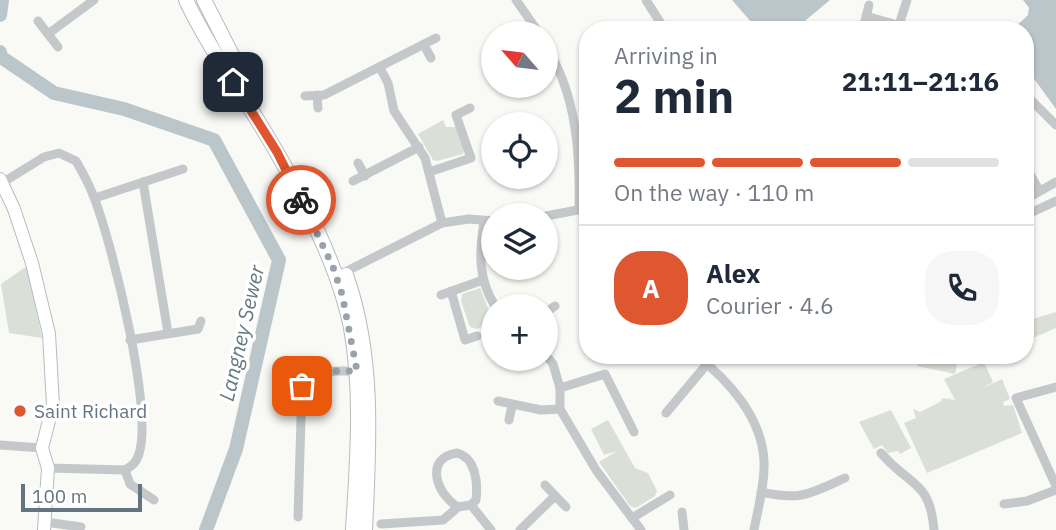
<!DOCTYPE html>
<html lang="en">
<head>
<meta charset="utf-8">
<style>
  body { margin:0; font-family:"IBM Plex Sans",sans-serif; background:#f6f6f7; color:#1f2937; height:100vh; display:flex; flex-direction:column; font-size:26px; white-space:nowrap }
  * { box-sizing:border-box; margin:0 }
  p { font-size:23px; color:#747a83 }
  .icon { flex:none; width:38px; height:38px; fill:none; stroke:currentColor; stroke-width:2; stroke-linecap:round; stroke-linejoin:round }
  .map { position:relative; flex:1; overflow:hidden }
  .side { position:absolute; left:579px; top:21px; width:455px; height:343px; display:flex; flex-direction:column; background:#fff; border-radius:28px; box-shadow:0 2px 5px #0004 }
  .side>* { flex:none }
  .needle { width:46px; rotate:298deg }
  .fabs { position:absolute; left:481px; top:21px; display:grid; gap:14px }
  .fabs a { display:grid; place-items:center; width:77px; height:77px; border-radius:50%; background:#fff; box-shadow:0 2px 5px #0004; font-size:35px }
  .scale { position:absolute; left:21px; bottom:18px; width:121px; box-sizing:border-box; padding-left:7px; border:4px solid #647480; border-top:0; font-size:19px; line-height:24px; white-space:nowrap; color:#647480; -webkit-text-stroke:5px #fff; paint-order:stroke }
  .pin { position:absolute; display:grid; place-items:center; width:60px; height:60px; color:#fff; margin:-30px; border-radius:14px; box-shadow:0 4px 10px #0006 }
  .courier { position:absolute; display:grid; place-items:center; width:70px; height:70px; margin:-35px; border:5px solid #df5730; border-radius:50%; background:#fff; color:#222; box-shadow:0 2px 9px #0007 }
  .headline em { font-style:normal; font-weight:700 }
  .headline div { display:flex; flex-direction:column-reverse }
  .headline { display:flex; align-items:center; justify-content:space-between; height:119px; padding:0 35px }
  h1 { font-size:46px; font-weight:700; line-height:52px }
  .bar { display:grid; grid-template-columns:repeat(4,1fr); gap:10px 7px; align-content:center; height:84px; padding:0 35px }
  .bar i { height:9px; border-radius:5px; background:#e0e1e3 }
  .bar .current { background:#df5730 }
  .bar p { grid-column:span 4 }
  .line { display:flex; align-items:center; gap:18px; padding:0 35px; border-top:2px solid #e0e1e3 }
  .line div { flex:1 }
  .round { display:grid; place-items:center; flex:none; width:74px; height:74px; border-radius:28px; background:#f6f6f7 }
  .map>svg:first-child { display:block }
  .green { fill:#dae0d7 }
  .water { fill:#bbc6ca }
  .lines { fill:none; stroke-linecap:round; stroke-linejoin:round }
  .river { stroke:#bbc6ca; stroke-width:14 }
  .secondary-casing { stroke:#b6bcc0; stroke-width:14 }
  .primary-casing { stroke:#b7bcbf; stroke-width:16 }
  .street { stroke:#c4c8cb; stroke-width:9 }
  .secondary { stroke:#fff; stroke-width:12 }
  .primary { stroke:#fff; stroke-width:14 }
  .done { stroke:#98a3a9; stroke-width:7; stroke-dasharray:0 12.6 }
  .route { stroke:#df5730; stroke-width:9 }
  .poi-dot { fill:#df5730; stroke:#fff; stroke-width:2.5 }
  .labels { text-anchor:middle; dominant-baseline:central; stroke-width:7; stroke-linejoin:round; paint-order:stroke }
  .poi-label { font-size:19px; fill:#647480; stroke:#fff; text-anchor:start }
  .water-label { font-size:21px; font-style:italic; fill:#647a82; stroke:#fff }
</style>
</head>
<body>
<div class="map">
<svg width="1056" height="530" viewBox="0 0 1056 530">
  <rect width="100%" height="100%" fill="#f9f9f6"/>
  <!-- green -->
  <g class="green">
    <path d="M 443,120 L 446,127 L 456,127 L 464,150 L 463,154 L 437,161 L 433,160 L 418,134 Z"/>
    <path d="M 27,266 L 42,338 L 9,333 L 1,284 Z"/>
    <path d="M 480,288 L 493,321 L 477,329 L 470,327 L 461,301 L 462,294 Z"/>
    <path d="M 1056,312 L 1056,328 L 1026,341 L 1026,321 Z"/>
    <path d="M 920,355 L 958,359 L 955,374 L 917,366 Z"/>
    <path d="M 984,362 L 993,382 L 983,388 L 1002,379 L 1010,399 L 1003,402 L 1004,406 L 1013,405 L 1022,433 L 927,473 L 904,423 L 916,418 L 913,409 L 920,412 L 940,402 L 943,398 L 955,400 L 944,379 Z"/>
    <path d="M 891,410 L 911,448 L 900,454 L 898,451 L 888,453 L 882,445 L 874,449 L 859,422 Z"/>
    <path d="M 608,420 L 635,468 L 648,473 L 657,491 L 655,496 L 636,508 L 630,506 L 599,462 L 617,451 L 604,455 L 591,429 Z"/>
  </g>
  <!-- water -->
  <g class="water">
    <path d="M 732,0 L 830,0 L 794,30 L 758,30 Z"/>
    <path d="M 1023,0 L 1056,0 L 1056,109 L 1032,76 L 1028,79 L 1026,76 L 1026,30 L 1012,30 L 1028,15 L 1029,8 Z"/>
  </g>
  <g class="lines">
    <!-- river -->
    <g class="river">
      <path d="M 0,15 L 2,0"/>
      <path d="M 0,52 L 1,57 L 54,93 L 124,109 L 214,140 L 279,260 L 236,449 L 206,530"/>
    </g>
    <defs>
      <path id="secondary" d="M 0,179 L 14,209 L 32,263 L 49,334 L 53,405 L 42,448 L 48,468 L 44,530"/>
      <g id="primary">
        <path d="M 186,0 C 211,53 247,100 276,151 C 305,202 340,271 351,328 C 363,394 357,463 353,530"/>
        <path d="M 204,0 L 251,92"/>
        <path d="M 346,275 C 375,357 369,444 365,530"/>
      </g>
    </defs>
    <!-- secondary casing -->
    <use href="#secondary" class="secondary-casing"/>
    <!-- primary casing -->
    <use href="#primary" class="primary-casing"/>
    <!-- street -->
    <g class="street">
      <path d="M 516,0 L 539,33"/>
      <path d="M 646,0 L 665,30"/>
      <path d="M 866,16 L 915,30"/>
      <path d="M 38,21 L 58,47"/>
      <path d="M 898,28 L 907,0"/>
      <path d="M 863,29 L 869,5"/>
      <path d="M 48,34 L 94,0"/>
      <path d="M 424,45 L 431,58"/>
      <path d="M 546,46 C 577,96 580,152 579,209"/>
      <path d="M 380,68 L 388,83 L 394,111 L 425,158 L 442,223"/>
      <path d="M 317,95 L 318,108"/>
      <path d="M 1026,95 L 1056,125"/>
      <path d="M 305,96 L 324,95 L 436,38"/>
      <path d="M 358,163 L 365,176"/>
      <path d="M 1026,167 L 1039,190"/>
      <path d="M 429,172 L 471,158 L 456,115 L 470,108"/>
      <path d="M 353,181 L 419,147"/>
      <path d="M 143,182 L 168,333"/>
      <path d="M 2,183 L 44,157 L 59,153 L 76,161 C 83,173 90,186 95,200 C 113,248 153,408 139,454 C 136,463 132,466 125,470 L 48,468"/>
      <path d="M 95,198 L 183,169"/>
      <path d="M 1026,199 L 1056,182"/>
      <path d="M 1026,215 L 1056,201"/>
      <path d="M 546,216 L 588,208"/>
      <path d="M 484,222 C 479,253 478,279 495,306"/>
      <path d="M 345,272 L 442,223 L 469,219 L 494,221"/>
      <path d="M 451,291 L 465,340 L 477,336"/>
      <path d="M 441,295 L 483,280"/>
      <path d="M 546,312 L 555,306"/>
      <path d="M 130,340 L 198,329 L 201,321"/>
      <path d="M 546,355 L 553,364 L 560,388 L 560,409 L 596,470 L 641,530"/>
      <path d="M 696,355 C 728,380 762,417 764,461 C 765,484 758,508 754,530"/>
      <path d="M 1056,387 L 1016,398 L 1056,486"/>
      <path d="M 560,388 L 605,374 L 634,432"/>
      <path d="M 498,401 L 541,410 L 560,409"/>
      <path d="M 666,413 L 707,364"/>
      <path d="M 509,420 L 512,405"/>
      <path d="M 0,445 L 42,448"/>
      <path d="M 881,453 C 910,487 930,480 934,530"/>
      <path d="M 125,470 L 130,484 L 154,500"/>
      <path d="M 545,485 L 566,507"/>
      <path d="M 761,492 C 800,501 810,494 845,478"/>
      <path d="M 1004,504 L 1027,501 L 1056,490"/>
      <path d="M 471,505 L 491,530"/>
      <path d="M 682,512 L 684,530"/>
      <path d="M 298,517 L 302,386 C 312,367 338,372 357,371"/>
      <path d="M 632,518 L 670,495"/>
      <path d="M 45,522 L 81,527"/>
      <path d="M 381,524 L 443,520 L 458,507 L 471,505 L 476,500 C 478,483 476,458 457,453 C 424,458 436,494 458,507"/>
      <path d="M 520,530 L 555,496"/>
    </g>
    <!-- secondary -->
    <use href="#secondary" class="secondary"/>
    <!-- primary -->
    <use href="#primary" class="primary"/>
  </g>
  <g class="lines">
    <!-- done -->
    <path class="done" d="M 301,200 L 333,267 L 342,294 L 357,371 C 338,372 312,366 302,386"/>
    <!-- route -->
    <path class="route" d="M 233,82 L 277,152 L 301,200"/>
  </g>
  <!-- markers -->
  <circle class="poi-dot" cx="20" cy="411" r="7"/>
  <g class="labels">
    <!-- poi labels -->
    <g class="poi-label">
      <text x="34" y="411">Saint Richard</text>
    </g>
    <!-- water labels -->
    <g class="water-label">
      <text transform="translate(241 333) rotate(-77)">Langney Sewer</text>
    </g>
  </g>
</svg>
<div class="fabs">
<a><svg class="needle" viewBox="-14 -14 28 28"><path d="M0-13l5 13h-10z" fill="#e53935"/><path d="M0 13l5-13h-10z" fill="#747a83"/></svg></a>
<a><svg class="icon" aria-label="locate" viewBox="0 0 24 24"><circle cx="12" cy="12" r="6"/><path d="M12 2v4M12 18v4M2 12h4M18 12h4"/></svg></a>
<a><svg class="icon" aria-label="layers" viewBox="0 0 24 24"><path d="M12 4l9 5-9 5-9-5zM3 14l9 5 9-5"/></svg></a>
<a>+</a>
</div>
<div class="scale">100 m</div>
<div class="pin" style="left:302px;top:386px;background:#ea580c"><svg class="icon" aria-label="bag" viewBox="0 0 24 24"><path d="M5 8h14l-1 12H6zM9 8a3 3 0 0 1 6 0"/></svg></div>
<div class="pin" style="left:233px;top:82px;background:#1f2937"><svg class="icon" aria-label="home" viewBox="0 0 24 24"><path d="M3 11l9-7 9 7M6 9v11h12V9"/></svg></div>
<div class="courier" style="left:301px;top:200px"><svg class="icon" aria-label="bike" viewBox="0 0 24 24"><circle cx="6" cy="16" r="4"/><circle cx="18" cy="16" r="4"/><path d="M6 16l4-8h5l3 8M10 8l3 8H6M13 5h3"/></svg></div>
<section class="side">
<div class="headline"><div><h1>2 min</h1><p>Arriving in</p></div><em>21:11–21:16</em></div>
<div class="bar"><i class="current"></i><i class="current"></i><i class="current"></i><i></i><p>On the way · 110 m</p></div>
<div class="line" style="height:126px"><b class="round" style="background:#df5730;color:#fff">A</b><div><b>Alex</b><p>Courier · 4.6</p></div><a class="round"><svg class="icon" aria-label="phone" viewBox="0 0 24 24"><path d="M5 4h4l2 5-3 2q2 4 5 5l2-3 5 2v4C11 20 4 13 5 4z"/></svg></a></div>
</section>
</div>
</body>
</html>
